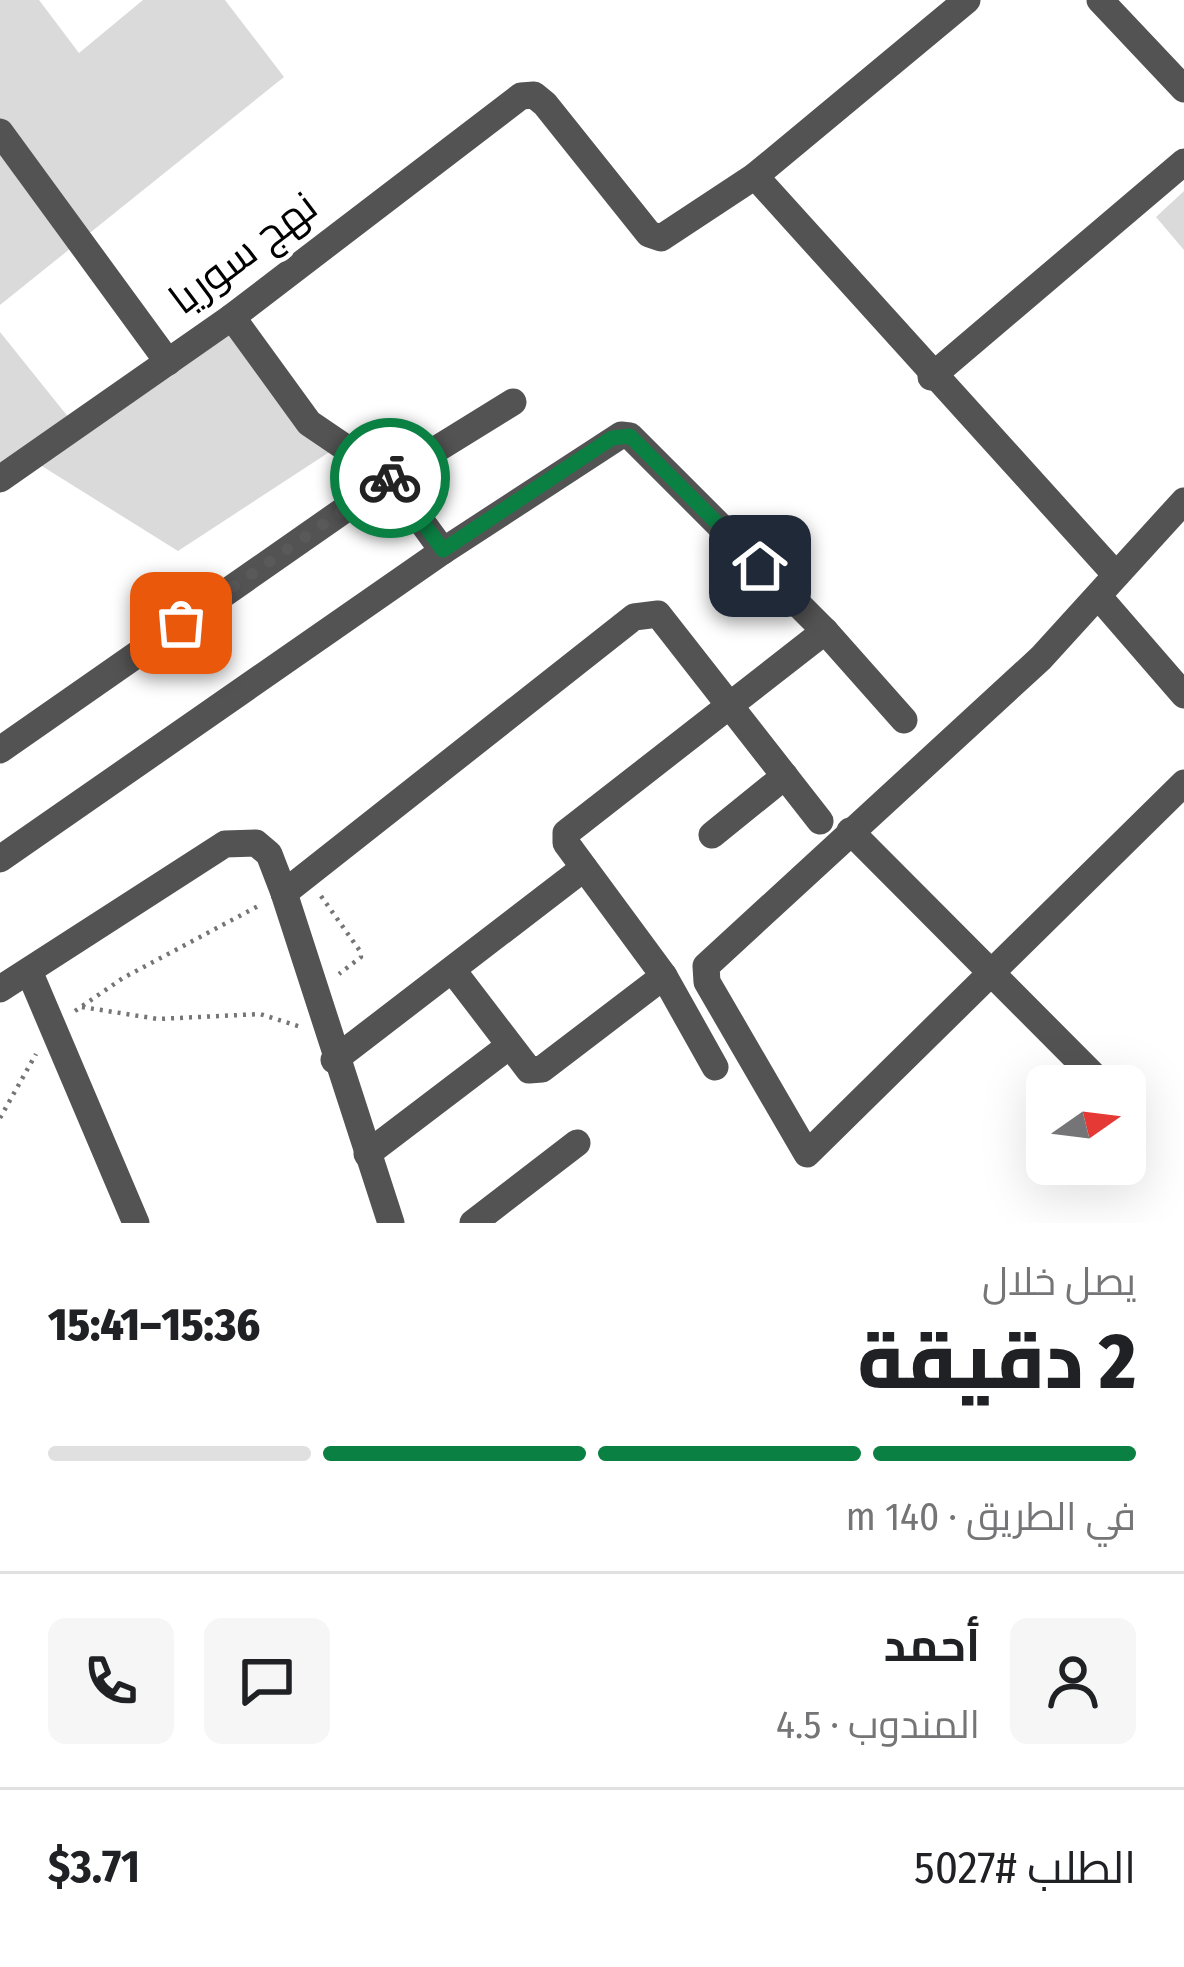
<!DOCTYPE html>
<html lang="ar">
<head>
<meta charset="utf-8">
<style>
  body { margin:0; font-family:"Fira Sans Condensed",Cairo,sans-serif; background:#f6f6f6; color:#202124; direction:rtl; height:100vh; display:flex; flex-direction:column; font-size:45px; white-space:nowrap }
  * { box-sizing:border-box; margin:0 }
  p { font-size:39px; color:#757577 }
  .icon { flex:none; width:66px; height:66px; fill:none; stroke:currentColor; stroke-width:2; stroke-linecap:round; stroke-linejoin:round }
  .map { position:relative; height:1223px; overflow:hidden; direction:ltr }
  .details { display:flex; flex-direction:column; background:#fff; flex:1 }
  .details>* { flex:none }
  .needle { width:78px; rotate:76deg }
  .fabs { position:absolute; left:1026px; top:1065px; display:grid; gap:24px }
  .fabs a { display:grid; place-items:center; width:120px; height:120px; border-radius:18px; background:#fff; box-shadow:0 12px 48px #0002; font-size:60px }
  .pin { position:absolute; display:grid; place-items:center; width:102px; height:102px; color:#fff; margin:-51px; border-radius:24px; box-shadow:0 6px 18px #0006 }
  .courier { position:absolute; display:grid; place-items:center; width:120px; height:120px; margin:-60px; border:9px solid #0b8043; border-radius:50%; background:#fff; color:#222; box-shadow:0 3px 15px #0007 }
  .overview em { font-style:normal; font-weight:800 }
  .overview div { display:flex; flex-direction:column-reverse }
  .overview { display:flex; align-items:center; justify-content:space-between; height:204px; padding:0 48px }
  h1 { font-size:78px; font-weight:800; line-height:90px }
  .bar { display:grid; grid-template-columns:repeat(4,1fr); gap:18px 12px; align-content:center; height:144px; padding:0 48px }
  .bar i { height:15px; border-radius:9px; background:#e0e0e0 }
  .bar .current { background:#0b8043 }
  .bar p { grid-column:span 4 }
  .line { display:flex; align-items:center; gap:30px; padding:0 48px; border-top:3px solid #e0e0e0 }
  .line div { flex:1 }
  .round { display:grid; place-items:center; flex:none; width:126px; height:126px; border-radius:18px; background:#f6f6f6 }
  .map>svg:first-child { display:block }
  .green { fill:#dadada }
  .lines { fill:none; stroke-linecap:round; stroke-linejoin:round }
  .path { stroke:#757575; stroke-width:4.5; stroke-dasharray:3 6; stroke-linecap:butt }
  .minor { stroke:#535353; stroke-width:27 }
  .done { stroke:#595959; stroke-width:12; stroke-dasharray:0 21.6 }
  .route { stroke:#0b8043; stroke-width:15 }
  .labels { text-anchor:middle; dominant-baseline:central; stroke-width:9; stroke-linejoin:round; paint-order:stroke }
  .street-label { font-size:42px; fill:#000; stroke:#fff }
</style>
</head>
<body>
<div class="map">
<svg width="1184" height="1223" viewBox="0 0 1184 1223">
  <rect width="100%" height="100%" fill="#fff"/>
  <!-- green -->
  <g class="green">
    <path d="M 0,0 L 39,0 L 79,53 L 143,0 L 225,0 L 284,77 L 0,305 Z"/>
    <path d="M 1184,191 L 1184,250 L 1156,217 Z"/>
    <path d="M 215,314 L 331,451 L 178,551 L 37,463 L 0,489 L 0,332 L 69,418 Z"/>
  </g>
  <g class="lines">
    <!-- path -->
    <g class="path">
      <path d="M 321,896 L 360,951 L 361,957 L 339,974"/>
      <path d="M 82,1007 L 158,1019 L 260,1014 L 301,1027"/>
      <path d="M 75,1011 L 123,978 L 262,904"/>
      <path d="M 0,1118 L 36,1054"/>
    </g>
    <!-- minor -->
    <g class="minor">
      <path d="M 1100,0 L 1184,89"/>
      <path d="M 0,132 L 168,362"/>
      <path d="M 755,176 L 1116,575"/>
      <path d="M 232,317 L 309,423 L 390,478 L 443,551"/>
      <path d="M 931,377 L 1184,162"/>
      <path d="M 0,479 L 232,317 L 521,96 L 534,95 L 545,104 L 649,234 L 661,238 L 755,176 L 967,0"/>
      <path d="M 1184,501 L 1041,658 L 706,966 L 707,982 L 807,1154 L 1184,783"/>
      <path d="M 1099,597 L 1184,695"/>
      <path d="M 0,750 L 390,478 L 513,402"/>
      <path d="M 850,831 L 1104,1086"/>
      <path d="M 712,835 L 785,776"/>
      <path d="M 0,859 L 443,551 L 621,435 L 630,436 L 825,631"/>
      <path d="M 284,893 L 634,617 L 658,614 L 820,821"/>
      <path d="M 29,971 L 136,1223"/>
      <path d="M 454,972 L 529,1070 L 542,1069 L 664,976 L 566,843 L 566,833 L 825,631 L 904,720"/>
      <path d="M 664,976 L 715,1067"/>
      <path d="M 0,989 L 225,844 L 256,843 L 269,854 L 284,893 L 391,1223"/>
      <path d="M 334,1060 L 584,868"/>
      <path d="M 1125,1107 L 1132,1114"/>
      <path d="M 367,1154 L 509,1046"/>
      <path d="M 473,1223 L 577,1143"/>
    </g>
  </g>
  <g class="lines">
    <!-- done -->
    <path class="done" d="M 181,623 L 390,478"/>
    <!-- route -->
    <path class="route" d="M 390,478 L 443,550 L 612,438 L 630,436 L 760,566"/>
  </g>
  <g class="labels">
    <!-- street labels -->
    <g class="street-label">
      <text transform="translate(243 253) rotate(-37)">نهج سوريا</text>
    </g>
  </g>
</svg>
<div class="fabs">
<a><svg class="needle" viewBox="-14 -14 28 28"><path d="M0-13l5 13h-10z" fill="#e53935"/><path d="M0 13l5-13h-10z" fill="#757577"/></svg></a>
</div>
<div class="pin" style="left:181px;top:623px;background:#ea580c"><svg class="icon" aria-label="bag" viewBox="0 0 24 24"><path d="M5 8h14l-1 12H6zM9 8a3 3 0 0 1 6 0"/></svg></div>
<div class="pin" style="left:760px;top:566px;background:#1f2937"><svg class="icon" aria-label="home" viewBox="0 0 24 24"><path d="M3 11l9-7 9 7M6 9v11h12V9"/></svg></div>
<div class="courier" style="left:390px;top:478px"><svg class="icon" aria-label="bike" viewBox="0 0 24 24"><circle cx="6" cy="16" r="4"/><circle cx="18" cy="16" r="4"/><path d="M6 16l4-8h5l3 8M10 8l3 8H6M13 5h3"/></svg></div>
</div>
<section class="details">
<div class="overview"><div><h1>2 دقيقة</h1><p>يصل خلال</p></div><em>15:36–15:41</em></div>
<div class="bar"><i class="current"></i><i class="current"></i><i class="current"></i><i></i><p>في الطريق · 140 m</p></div>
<div class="line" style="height:216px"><a class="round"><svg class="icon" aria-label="person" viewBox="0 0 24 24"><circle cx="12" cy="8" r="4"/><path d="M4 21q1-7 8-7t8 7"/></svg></a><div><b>أحمد</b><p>المندوب · 4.5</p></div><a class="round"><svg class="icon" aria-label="chat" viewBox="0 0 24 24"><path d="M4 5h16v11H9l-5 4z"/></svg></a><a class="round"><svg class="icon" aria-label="phone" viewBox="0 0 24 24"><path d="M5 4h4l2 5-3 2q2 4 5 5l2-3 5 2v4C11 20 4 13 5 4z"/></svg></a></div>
<div class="line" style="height:156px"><div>الطلب #5027</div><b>$3.71</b></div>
</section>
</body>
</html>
